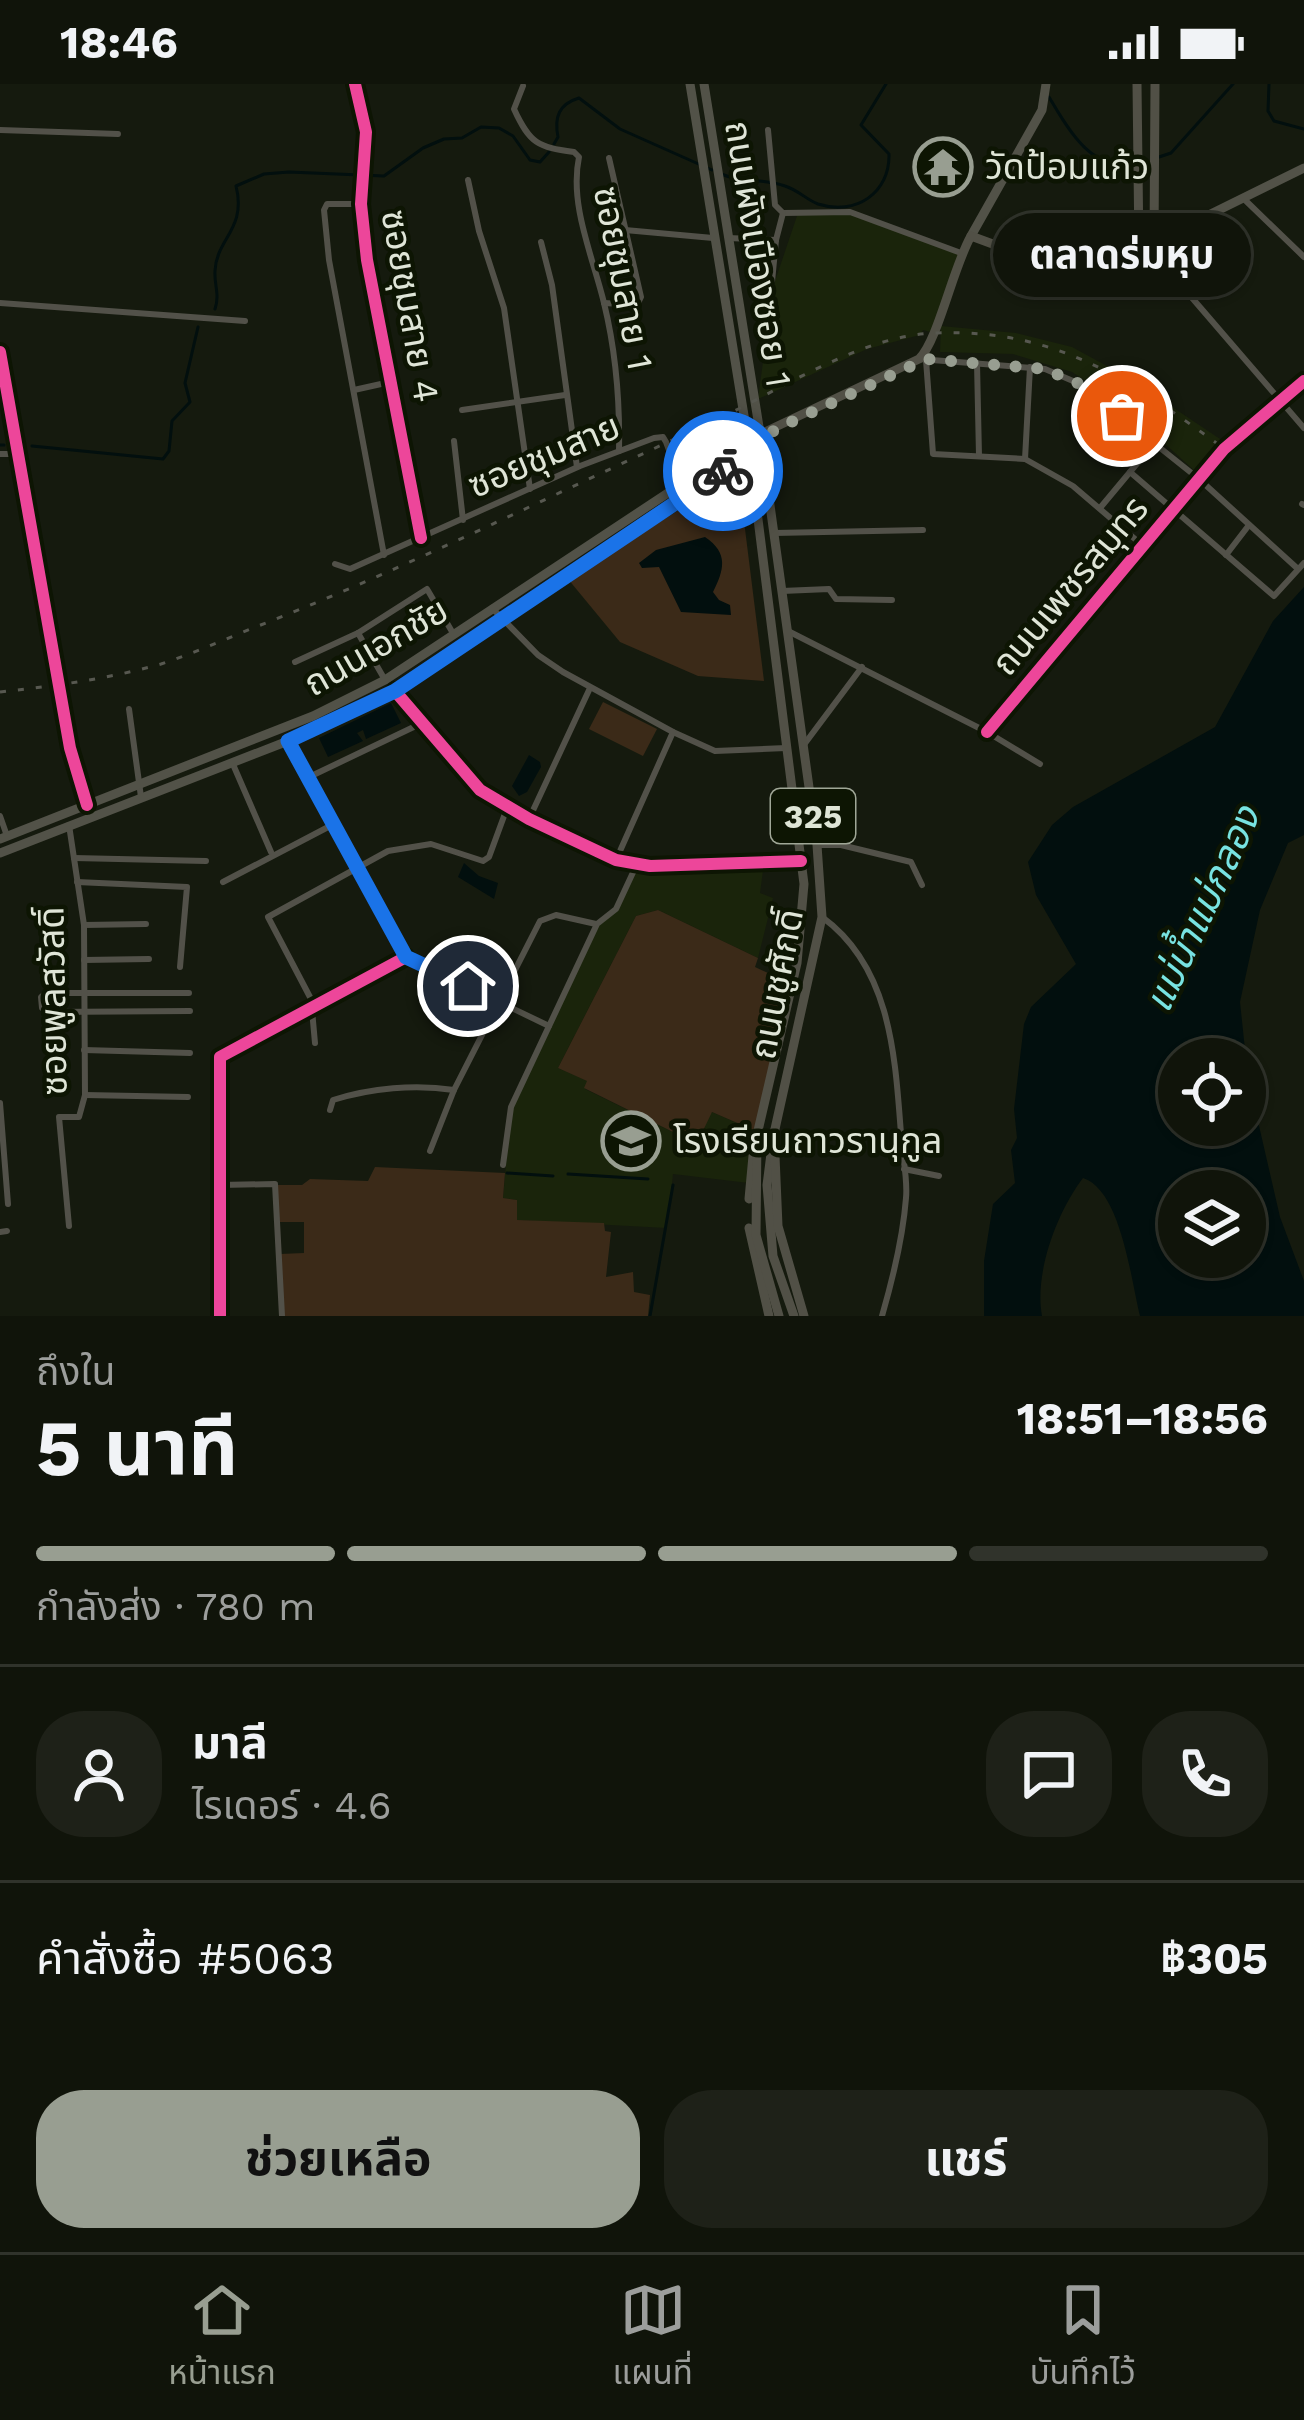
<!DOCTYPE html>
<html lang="th">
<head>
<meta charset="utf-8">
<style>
  body { margin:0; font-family:"Work Sans","Noto Sans Thai",sans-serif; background:#1e2118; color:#f1f3f6; height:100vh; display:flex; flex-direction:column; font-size:45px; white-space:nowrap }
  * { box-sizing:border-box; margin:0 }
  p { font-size:39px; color:#9c9e9c }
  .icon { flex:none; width:66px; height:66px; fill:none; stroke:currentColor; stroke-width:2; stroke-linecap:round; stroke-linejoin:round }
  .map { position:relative; height:1232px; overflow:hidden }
  .panel { display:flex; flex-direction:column; background:#10140a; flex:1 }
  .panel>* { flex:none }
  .controls { position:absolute; left:1158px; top:954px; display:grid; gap:24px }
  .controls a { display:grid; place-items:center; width:108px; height:108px; border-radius:50%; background:#10140a; box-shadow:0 3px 9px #0004,0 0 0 3px #30332b; font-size:60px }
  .pin { position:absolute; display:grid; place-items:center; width:102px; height:102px; color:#fff; margin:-51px; border:6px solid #fff; border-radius:50%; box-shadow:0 3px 12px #0007 }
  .courier { position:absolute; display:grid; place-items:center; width:120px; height:120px; margin:-60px; border:9px solid #1a73e8; border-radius:50%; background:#fff; color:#222; box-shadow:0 3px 15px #0007 }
  .bubble { position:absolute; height:84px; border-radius:42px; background:#10140a; box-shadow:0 3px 9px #0004,0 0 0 3px #30332b; font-size:39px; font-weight:700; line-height:84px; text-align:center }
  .head em { font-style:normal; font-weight:700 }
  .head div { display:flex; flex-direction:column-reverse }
  .head { display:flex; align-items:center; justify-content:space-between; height:204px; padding:0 36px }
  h1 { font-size:78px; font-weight:700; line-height:90px }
  .bar { display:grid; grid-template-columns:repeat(4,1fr); gap:18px 12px; align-content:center; height:144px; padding:0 36px }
  .bar i { height:15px; border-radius:9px; background:#30332b }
  .bar .on { background:#989e91 }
  .bar p { grid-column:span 4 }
  .line { display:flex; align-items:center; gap:30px; padding:0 36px; border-top:3px solid #30332b }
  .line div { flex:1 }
  .round { display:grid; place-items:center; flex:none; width:126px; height:126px; border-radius:48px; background:#1e2118 }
  .button { display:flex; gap:24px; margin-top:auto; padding:24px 36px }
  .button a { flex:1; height:138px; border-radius:48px; background:#989e91; color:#111; font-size:48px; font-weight:700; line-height:138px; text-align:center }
  .button a+a { background:#1e2118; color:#f1f3f6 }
  .status { display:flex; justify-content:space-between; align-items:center; height:84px; padding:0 60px; background:#10140a; direction:ltr }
  .status svg { height:33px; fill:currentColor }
  .dock { display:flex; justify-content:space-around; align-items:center; height:168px; border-top:3px solid #30332b; background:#10140a; font-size:33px; color:#9c9e9c }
  .dock a { display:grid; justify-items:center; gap:6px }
  .dock .on { color:#989e91 }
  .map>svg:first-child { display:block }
  .built { fill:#1a240b }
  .green { fill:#3b2a18 }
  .water { fill:#020f0e; fill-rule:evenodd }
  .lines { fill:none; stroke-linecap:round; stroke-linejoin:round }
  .stream { stroke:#020f0e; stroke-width:3 }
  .street { stroke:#525149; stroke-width:6 }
  .secondary { stroke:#525248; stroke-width:9 }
  .primary { stroke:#515046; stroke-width:9 }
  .rail { stroke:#575850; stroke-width:3; stroke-dasharray:6 12; stroke-linecap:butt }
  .cycleway-casing { stroke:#0d1503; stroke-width:20 }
  .cycleway { stroke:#ed469a; stroke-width:12 }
  .done { stroke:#989e91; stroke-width:12; stroke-dasharray:0 21.6 }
  .route { stroke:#1a73e8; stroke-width:15 }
  .labels { text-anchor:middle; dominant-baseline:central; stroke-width:9; stroke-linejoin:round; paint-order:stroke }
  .shield { fill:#0d1503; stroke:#a0a797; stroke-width:3 }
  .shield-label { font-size:33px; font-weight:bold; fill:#dfe5d7 }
  .poi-label { font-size:36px; fill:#dfe5d7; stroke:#0d1503; text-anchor:start }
  .street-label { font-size:36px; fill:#dfe5d7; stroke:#0d1503 }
  .water-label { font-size:39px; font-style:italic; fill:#78e3e1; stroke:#0d1503 }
</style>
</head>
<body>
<div class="status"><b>18:46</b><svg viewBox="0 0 49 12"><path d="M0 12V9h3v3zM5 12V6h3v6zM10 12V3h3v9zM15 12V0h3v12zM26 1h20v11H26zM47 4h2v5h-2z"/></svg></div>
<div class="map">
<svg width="1304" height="1232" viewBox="0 0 1304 1232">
  <rect width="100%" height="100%" fill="#151a0e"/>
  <!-- built -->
  <g class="built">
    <path d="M 850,128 L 961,169 L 934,249 L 923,246 L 920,251 L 867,265 L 758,315 L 773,203 L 798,129 Z"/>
    <path d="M 941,242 L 1016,249 L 1072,263 L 1129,294 L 1223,357 L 1196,388 L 1120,319 L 1072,288 L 1013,270 L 940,268 Z"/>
    <path d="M 764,779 L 760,809 L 773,814 L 758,874 L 658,826 L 636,832 L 558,984 L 588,997 L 585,1005 L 679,1051 L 712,1028 L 758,1048 L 749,1099 L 673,1090 L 667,1144 L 516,1136 L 517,1116 L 503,1114 L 511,1023 L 597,840 L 610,832 L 636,782 Z"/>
  </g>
  <!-- green -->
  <g class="green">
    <path d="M 730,399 L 740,405 L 764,597 L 698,592 L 620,558 L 568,495 L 721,400 Z"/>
    <path d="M 603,618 L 657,645 L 643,672 L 589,645 Z"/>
    <path d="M 658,826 L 758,874 L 755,883 L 792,900 L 758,1048 L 712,1028 L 699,1055 L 679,1051 L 584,1004 L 587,997 L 558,984 L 636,832 Z"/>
    <path d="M 375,1083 L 505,1089 L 503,1114 L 517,1116 L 517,1136 L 604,1139 L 605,1147 L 611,1148 L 606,1193 L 633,1188 L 634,1208 L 650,1211 L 648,1232 L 283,1232 L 280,1170 L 304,1169 L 304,1138 L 278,1138 L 276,1101 L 302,1101 L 310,1095 L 368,1097 Z"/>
  </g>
  <!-- water -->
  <g class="water">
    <path d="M 705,453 C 729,469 724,486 713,508 L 719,516 L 730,521 L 731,531 L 681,528 L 659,483 L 642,484 L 639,479 L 656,466 Z"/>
    <path d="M 1304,503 L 1304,751 L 1288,759 L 1260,826 L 1240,918 L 1248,994 L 1280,1133 L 1304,1197 L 1304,1232 L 1140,1232 C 1131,1196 1121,1106 1083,1094 C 1057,1128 1034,1189 1042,1232 L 984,1232 L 984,1177 L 993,1120 L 1015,1099 L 1011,1066 L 1017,1054 L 1014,1025 L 1024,940 L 1031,923 L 1076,880 L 1036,811 L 1028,778 L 1052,741 L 1073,723 L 1215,643 L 1273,537 ZM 1179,975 L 1245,975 L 1245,1041 L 1179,1041 ZM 1179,1107 L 1245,1107 L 1245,1173 L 1179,1173 Z"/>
    <path d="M 391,619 L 401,639 L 366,655 L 363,646 L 357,649 L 363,657 L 328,673 L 319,654 Z"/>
    <path d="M 529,671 L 540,678 L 541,683 L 527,708 L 519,712 L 512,702 Z"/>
    <path d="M 464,779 L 479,792 L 498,799 L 494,815 L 458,793 Z"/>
  </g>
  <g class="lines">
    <!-- stream -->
    <g class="stream">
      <path d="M 1269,0 L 1268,27 L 1274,37 L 1304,45"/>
      <path d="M 1049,13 C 1067,43 1090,87 1132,80"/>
      <path d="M 554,60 L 558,53 C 554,33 559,20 579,14 L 620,45 L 712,86"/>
      <path d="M 1159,73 L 1171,69 L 1233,0"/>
      <path d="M 721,90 C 742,99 764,94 785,102 C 798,106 807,116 818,120 C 856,132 890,109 889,70 L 861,41 L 886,0"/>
      <path d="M 215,225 C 220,210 214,201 215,187 C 216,155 247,145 236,102 L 264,90 L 289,88 L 384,92 L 423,64 L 444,55 L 462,54 L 481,43 L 499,44 L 513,52 L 530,76 L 540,78 L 549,68"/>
      <path d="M 0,361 L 4,361"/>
      <path d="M 32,362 L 163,375 L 169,367 L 172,337 L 190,318 L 185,299 L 198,243"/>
      <path d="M 507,1089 L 553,1092"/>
      <path d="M 568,1090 L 648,1095"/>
      <path d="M 650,1232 L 673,1101"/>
    </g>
    <!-- street -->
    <g class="street">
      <path d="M 355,0 L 366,48 L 361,120 L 367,176 L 421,454"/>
      <path d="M 523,2 L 514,25 C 530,60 538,63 574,68 L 579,73 C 569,121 593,173 604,219 C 616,268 620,316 619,367"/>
      <path d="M 0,46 L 118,50"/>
      <path d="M 468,96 L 479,147 L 504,224 L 530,405"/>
      <path d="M 1244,115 L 1304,173"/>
      <path d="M 361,120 L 327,120 L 324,126 L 329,176 L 384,471"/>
      <path d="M 783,129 L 850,128 L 961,169"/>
      <path d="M 625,146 L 713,154"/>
      <path d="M 728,154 L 776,156"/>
      <path d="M 541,158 L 552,201 L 577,383"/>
      <path d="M 1154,158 L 1156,172 L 1304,344"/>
      <path d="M 0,219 L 245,237"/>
      <path d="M 604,219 L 637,221 L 641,213 L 609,74"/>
      <path d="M 765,271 L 776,156 L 783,129 L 775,121 L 768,46"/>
      <path d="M 919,275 L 1045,285 L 1080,300 L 1199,395 L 1298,485"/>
      <path d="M 926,276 L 933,370 L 1025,375 L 1073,402 L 1142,461"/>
      <path d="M 977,279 L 979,372"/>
      <path d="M 354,306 L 390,298"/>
      <path d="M 462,326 L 565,311"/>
      <path d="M 454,357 L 463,436"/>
      <path d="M 0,370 L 18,370"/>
      <path d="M 1025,375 L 1030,283"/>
      <path d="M 1130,388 L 1274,512 L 1304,479"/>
      <path d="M 1302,420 L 1304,421"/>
      <path d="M 1100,424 L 1155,358"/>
      <path d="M 774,449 L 923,446"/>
      <path d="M 1226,471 L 1249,441"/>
      <path d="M 335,480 L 350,485 L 580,382 L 654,354 L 663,353 L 666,358 L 681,399"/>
      <path d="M 782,507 L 829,505 L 836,515 L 892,516"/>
      <path d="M 492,524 L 538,571 L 563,588 L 673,648 L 715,667 L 786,664"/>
      <path d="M 788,547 L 987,648 L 1040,680"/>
      <path d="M 358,549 L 385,596"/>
      <path d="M 295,578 L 358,549 L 427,505 L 454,551"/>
      <path d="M 395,607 L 480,706 L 529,735 L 616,776 L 650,782 L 801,777"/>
      <path d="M 129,625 L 141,713"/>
      <path d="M 987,648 L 1224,365 L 1304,297"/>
      <path d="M 288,657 L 406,873 L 549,942"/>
      <path d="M 803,662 L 862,583"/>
      <path d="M 232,678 L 271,768"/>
      <path d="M 307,694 L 422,639"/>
      <path d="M 0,732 L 7,752"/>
      <path d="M 529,735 L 590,604"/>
      <path d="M 817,761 L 841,761 L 911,778 L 922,801"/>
      <path d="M 74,774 L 206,777"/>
      <path d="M 616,776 L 673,648"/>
      <path d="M 77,798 L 187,803 L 180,883"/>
      <path d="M 223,798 L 332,741"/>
      <path d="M 822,833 C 891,883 895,972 901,1050 C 902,1071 908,1094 906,1114 C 903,1153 893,1194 882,1232"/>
      <path d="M 84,841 L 146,840"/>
      <path d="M 84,876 L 149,875"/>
      <path d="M 189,909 L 46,909 L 41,913 L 42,924 L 48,928 L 190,927"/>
      <path d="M 315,959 L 311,915 L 268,833 L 388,767 L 431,760 L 483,777 L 489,773 L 507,724"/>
      <path d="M 84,966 L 190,969"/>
      <path d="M 85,1011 L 188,1013"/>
      <path d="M 0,1019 L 8,1120"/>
      <path d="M 330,1026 L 333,1016 C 371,1004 415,1000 454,1006"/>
      <path d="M 430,1067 L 454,1006 L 540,837 L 556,831 L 596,840"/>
      <path d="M 503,1081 L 511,1023 L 597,840 L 616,825 L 636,782"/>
      <path d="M 904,1085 L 939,1092"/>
      <path d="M 220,1101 L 275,1100 L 282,1232"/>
      <path d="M 69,1142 L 59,1033 L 79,1033 L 85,1011 L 84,841 L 69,741"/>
      <path d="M 0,1148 L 7,1147"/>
      <path d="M 220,1232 L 220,973 L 406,873"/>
    </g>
    <!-- secondary -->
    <g class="secondary">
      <path d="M 704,0 L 760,349"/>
      <path d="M 971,152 L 1042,26 L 1046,0"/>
      <path d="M 1154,158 L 1304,84"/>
      <path d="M 0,268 L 70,664 L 87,721"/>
      <path d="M 0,755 L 313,632 L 385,596 L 748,356 L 690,0"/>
      <path d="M 0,769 L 288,657 L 395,607 L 750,369"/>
    </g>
    <!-- primary -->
    <g class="primary">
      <path d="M 1137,0 L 1139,167"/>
      <path d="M 760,349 L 817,761 L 822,833 L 773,1054 L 767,1101 L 773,1172 L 794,1232"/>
      <path d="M 714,393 L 739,393 L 752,408"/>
      <path d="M 775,1072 L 778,1142 L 804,1232"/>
      <path d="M 749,1115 L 753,1072"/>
      <path d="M 749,1144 L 769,1232"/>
      <path d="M 779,1232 L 756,1151 L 757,1051 L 797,879 L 804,800 L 748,356 L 919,275 C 938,257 953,183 971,152 L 1079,192 L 1154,158 L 1155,0"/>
    </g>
    <!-- rail -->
    <path class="rail" d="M 0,608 C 54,602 108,595 161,580 C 198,568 234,551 271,537 C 417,479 558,408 701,343 C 772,312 856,252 935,249 C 1060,244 1134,299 1230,369"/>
    <defs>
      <g id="cycleway">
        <path d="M 355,0 L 366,48 L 361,120 L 367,176 L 421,454"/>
        <path d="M 0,268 L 70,664 L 87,721"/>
        <path d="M 395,607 L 480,706 L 529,735 L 616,776 L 650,782 L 801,777"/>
        <path d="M 987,648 L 1224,365 L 1304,297"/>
        <path d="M 220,1232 L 220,973 L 406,873"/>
      </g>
    </defs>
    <!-- cycleway casing -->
    <use href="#cycleway" class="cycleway-casing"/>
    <!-- cycleway -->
    <use href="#cycleway" class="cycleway"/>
  </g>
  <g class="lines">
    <!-- done -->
    <path class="done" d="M 723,387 L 763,361 L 774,346 L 926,275 L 1045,285 L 1080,300 L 1122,332"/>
    <!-- route -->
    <path class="route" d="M 468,902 L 406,873 L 288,657 L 395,607 L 723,387"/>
  </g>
  <!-- icons -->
  <defs>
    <symbol id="temple-ring" viewBox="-11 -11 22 22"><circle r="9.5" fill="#0d1503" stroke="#989e91" stroke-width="1.5"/><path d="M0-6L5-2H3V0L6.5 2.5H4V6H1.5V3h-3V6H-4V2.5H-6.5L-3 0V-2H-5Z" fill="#989e91"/></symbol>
    <symbol id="school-ring" viewBox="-11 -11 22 22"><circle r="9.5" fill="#0d1503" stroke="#989e91" stroke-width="1.5"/><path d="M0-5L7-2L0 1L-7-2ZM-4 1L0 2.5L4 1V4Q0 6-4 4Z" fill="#989e91"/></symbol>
  </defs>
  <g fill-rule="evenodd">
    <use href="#temple-ring" x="910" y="50" width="66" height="66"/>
    <use href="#school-ring" x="598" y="1024" width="66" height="66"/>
  </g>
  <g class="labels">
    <!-- shield labels -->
    <rect class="shield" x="771" y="705" width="84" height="54" rx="9"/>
    <g class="shield-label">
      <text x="813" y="732">325</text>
    </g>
    <!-- poi labels -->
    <g class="poi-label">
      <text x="985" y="83">วัดป้อมแก้ว</text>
      <text x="673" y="1057">โรงเรียนถาวรานุกูล</text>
    </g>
    <!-- street labels -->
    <g class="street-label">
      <text transform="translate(758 170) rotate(81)">ถนนผังเมืองซอย 1</text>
      <text transform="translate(623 194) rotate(79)">ซอยชุมสาย 1</text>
      <text transform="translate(410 222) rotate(80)">ซอยชุมสาย 4</text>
      <text transform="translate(544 372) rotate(-23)">ซอยชุมสาย</text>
      <text transform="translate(1070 502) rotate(-50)">ถนนเพชรสมุทร</text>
      <text transform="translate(376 563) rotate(-30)">ถนนเอกชัย</text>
      <text transform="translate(777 900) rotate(-79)">ถนนชูศักดิ์</text>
      <text transform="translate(53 917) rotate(-91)">ซอยพูลสวัสดิ์</text>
    </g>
    <!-- water labels -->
    <g class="water-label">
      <text transform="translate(1202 825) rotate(-65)">แม่น้ำแม่กลอง</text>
    </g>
  </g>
</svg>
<div class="controls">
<a><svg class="icon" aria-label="locate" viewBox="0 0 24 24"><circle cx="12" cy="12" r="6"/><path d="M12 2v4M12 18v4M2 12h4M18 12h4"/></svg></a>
<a><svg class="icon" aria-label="layers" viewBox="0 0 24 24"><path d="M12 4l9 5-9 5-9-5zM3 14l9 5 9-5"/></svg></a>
</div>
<div class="pin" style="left:1122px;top:332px;background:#ea580c"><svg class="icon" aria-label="bag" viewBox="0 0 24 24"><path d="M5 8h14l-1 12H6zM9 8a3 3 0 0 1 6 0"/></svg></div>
<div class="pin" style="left:468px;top:902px;background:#1f2937"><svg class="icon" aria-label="home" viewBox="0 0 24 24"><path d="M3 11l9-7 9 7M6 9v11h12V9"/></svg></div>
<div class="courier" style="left:723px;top:387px"><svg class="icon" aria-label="bike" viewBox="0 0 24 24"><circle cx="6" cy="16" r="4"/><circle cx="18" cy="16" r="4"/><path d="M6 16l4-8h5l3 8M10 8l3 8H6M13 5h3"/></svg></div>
<div class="bubble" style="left:993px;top:129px;width:258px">ตลาดร่มหุบ</div>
</div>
<section class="panel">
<div class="head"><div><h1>5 นาที</h1><p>ถึงใน</p></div><em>18:51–18:56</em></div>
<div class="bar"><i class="on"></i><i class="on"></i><i class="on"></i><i></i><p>กำลังส่ง · 780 m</p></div>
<div class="line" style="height:216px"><a class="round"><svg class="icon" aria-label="person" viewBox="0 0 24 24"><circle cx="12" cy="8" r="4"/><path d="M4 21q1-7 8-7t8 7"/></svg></a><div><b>มาลี</b><p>ไรเดอร์ · 4.6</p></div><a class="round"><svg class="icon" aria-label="chat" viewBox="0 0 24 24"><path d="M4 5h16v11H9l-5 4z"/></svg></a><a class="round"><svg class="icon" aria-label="phone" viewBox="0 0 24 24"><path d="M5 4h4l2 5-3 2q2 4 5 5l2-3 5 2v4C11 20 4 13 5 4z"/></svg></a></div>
<div class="line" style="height:156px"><div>คำสั่งซื้อ #5063</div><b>฿305</b></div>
<div class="button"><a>ช่วยเหลือ</a><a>แชร์</a></div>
</section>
<nav class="dock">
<a class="on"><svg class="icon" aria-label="home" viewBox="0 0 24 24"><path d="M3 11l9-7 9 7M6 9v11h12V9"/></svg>หน้าแรก</a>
<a><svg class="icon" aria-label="map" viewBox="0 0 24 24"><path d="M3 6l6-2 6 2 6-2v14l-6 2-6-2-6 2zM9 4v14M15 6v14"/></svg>แผนที่</a>
<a><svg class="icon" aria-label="saved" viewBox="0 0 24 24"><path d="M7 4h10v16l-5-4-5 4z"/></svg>บันทึกไว้</a>
</nav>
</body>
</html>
